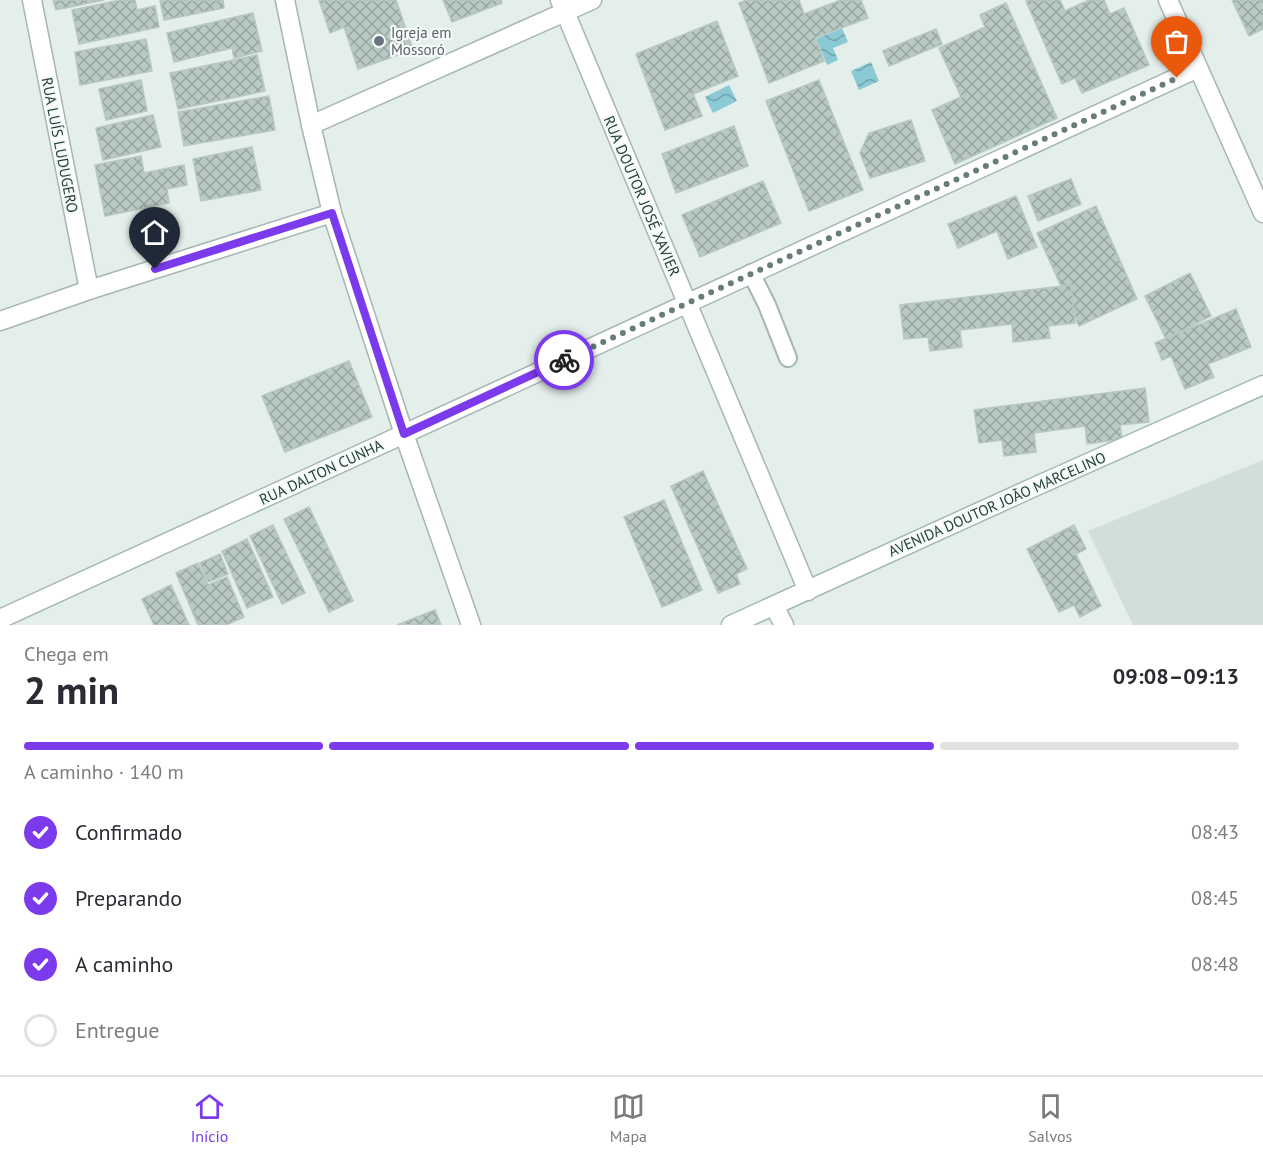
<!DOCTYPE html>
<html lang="pt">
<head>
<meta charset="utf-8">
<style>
  body { margin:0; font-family:"PT Sans",sans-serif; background:#f7f7f7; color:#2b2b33; height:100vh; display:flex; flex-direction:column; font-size:22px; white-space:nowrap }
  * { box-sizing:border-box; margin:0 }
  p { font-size:20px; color:#7c7c81 }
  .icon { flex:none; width:33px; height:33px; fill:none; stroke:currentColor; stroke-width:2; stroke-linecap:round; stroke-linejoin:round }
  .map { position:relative; height:625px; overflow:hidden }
  .panel { display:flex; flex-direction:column; background:#fff; flex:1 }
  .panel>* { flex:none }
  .pin { position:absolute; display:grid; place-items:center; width:51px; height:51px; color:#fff; margin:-62px -26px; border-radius:50% 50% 50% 0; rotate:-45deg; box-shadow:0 0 6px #0007 }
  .pin .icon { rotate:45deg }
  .courier { position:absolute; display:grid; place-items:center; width:60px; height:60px; margin:-30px; border:4px solid #7c3aed; border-radius:50%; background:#fff; color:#222; box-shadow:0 2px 8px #0007 }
  .summary em { font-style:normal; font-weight:700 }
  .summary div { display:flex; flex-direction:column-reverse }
  .summary { display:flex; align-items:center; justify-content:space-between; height:102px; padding:0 24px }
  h1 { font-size:39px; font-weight:700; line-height:45px }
  .bar { display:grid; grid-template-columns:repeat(4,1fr); gap:9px 6px; align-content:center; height:72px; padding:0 24px }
  .bar i { height:8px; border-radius:4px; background:#e1e1e2 }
  .bar .current { background:#7c3aed }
  .bar p { grid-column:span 4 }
  ol { padding:0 24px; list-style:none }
  li { display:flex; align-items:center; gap:18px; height:66px }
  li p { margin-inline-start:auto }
  li .icon { padding:6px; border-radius:50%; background:#7c3aed; color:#fff; stroke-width:4 }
  li:last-child { color:#7c7c81 }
  li i { width:33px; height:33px; border:3px solid #e1e1e2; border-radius:50% }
  .tab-bar { display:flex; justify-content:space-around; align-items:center; height:84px; border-top:2px solid #e1e1e2; background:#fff; font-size:16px; color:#7c7c81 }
  .tab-bar a { display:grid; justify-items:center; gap:3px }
  .tab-bar .current { color:#7c3aed }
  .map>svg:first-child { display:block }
  .built { fill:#d2ded9 }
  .water { fill:url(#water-waves) }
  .building { fill:url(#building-cross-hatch); stroke:#b6c8c1; stroke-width:1.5 }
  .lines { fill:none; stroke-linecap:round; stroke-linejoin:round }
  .lane-casing { stroke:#a6b6b1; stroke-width:20 }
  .street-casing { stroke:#a6b6b1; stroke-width:21 }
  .secondary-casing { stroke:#a2bab2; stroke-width:21 }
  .lane { stroke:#fff; stroke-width:16 }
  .street { stroke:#fff; stroke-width:18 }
  .secondary { stroke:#fff; stroke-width:18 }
  .done { stroke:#677d76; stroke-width:6; stroke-dasharray:0 10.8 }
  .route { stroke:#7c3aed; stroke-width:8 }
  .worship-dot { fill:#6b7280; stroke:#f5faf8; stroke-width:2 }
  .labels { text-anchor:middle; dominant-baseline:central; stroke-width:4.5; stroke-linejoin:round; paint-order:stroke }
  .worship-label { font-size:15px; fill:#5b616d; stroke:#f5faf8; text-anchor:start }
  .street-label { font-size:15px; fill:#234038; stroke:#f5faf8 }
</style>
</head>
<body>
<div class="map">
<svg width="1263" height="625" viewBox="0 0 1263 625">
  <defs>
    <pattern id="water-waves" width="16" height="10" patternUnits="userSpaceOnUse" patternTransform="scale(1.5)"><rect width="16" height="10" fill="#8bc9d4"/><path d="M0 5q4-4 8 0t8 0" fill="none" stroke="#71a5ad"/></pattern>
    <pattern id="building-cross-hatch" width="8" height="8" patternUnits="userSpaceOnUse" patternTransform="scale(1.5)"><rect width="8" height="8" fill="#b9c9c3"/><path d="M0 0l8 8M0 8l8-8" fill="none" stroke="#96a59f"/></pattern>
  </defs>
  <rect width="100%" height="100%" fill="#e4eeea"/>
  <!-- built -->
  <path class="built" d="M 1263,460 L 1263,625 L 1133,625 L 1088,531 Z"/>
  <!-- water -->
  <g class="water">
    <path d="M 842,28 L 848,42 L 833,48 L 838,60 L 827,65 L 816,39 Z"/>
    <path d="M 871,62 L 879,81 L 859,90 L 851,71 Z"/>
    <path d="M 729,85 L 737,101 L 713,113 L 705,97 Z"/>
  </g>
  <!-- building -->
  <g class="building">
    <path d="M 53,0 L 104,0 L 56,10 Z"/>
    <path d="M 120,0 L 135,0 L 137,10 L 155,6 L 159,27 L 79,44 L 72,10 Z"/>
    <path d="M 160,0 L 223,0 L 224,8 L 164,20 Z"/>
    <path d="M 319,0 L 396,0 L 413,50 L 358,69 L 344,27 L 330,33 Z"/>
    <path d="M 443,0 L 501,0 L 502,3 L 452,22 Z"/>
    <path d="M 747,0 L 799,0 L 804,14 L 841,0 L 861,0 L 868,18 L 815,38 L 824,61 L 769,83 L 739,3 Z"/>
    <path d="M 1027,0 L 1060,0 L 1065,11 L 1089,0 L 1104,0 L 1110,14 L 1124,8 L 1149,65 L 1082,93 L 1075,78 L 1062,84 L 1026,1 Z"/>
    <path d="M 1232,0 L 1263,0 L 1263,29 L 1249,36 Z"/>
    <path d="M 1006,3 L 1057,118 L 955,164 L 932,110 L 961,97 L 939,48 L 985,27 L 980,15 Z"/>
    <path d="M 253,13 L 262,51 L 234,58 L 232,48 L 174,62 L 167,33 Z"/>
    <path d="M 717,21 L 738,76 L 693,94 L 702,116 L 665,130 L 636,54 Z"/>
    <path d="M 936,29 L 942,44 L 889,66 L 883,51 Z"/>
    <path d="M 146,39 L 152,71 L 80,85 L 75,52 Z"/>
    <path d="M 257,55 L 265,91 L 178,109 L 170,73 Z"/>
    <path d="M 141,80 L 147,111 L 106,120 L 99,89 Z"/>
    <path d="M 819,80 L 863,190 L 809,211 L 766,101 Z"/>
    <path d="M 269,96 L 275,130 L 184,146 L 178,112 Z"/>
    <path d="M 153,115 L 161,147 L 103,160 L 96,128 Z"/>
    <path d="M 911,120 L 925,161 L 870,178 L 860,153 L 869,133 Z"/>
    <path d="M 734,126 L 748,166 L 676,193 L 662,154 Z"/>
    <path d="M 252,147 L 261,190 L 201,201 L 193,159 Z"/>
    <path d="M 141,156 L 144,173 L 184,165 L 187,185 L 167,189 L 169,203 L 105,216 L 95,165 Z"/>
    <path d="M 1071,179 L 1081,204 L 1038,221 L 1028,196 Z"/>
    <path d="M 763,181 L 781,223 L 700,257 L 682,215 Z"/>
    <path d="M 1016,196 L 1037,247 L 1008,259 L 997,231 L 958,248 L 948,224 Z"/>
    <path d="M 1096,206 L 1137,299 L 1079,326 L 1037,233 Z"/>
    <path d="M 1190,273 L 1211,316 L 1166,339 L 1145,296 Z"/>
    <path d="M 1071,285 L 1075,323 L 1048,326 L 1050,338 L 1013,342 L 1012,324 L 960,330 L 962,347 L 930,351 L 928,337 L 904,339 L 900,305 Z"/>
    <path d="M 1236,309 L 1251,347 L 1208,364 L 1214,377 L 1185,389 L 1171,356 L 1162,360 L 1155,343 Z"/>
    <path d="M 349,361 L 372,417 L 285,452 L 262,396 Z"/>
    <path d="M 1145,388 L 1149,422 L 1120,425 L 1122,439 L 1087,444 L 1085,426 L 1034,433 L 1036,452 L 1004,456 L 1002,440 L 979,443 L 974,410 Z"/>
    <path d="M 703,471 L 747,569 L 736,574 L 740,584 L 718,593 L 671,486 Z"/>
    <path d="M 664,500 L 702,590 L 662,607 L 624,517 Z"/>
    <path d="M 309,507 L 353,601 L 329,612 L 284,519 Z"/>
    <path d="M 273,525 L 305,593 L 282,604 L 250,536 Z"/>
    <path d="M 1074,525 L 1086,549 L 1076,554 L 1101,606 L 1080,617 L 1074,605 L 1059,612 L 1027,549 Z"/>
    <path d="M 247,539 L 273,597 L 247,608 L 222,551 Z"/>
    <path d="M 220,554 L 228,574 L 208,582 L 200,563 Z"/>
    <path d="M 198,563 L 208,585 L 227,577 L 244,617 L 226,625 L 198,625 L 176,573 Z"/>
    <path d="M 171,585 L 189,625 L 154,625 L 142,599 Z"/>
    <path d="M 435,610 L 441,625 L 397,625 Z"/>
  </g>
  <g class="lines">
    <defs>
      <path id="lane" d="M 751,273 L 767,305 L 788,358"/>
      <g id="street">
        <path d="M 32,0 L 89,290"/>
        <path d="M 285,0 L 311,125 L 332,213 L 404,434 L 471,625"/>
        <path d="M 560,0 L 808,591"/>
        <path d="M 1168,0 L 1263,213"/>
        <path d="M 311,125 L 592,0"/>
        <path d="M 0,321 L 89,290 L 332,213"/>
        <path d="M 774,606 L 784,625"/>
        <path d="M 0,619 L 404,434 L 1198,68"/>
      </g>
      <path id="secondary" d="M 731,625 L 1032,488 L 1263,385"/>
    </defs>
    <!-- lane casing -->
    <use href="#lane" class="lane-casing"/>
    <!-- street casing -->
    <use href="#street" class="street-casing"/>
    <!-- secondary casing -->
    <use href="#secondary" class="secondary-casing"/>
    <!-- lane -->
    <use href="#lane" class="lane"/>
    <!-- street -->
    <use href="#street" class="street"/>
    <!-- secondary -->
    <use href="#secondary" class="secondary"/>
  </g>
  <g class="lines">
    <!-- done -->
    <path class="done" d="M 564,360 L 1177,78"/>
    <!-- route -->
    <path class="route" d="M 155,269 L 332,213 L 404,434 L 564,360"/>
  </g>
  <!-- markers -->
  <circle class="worship-dot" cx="379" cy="41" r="6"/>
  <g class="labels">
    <!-- worship labels -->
    <g class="worship-label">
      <text x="391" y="32">Igreja em<tspan x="391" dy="17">Mossoró</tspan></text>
    </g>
    <!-- street labels -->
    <g class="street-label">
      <text transform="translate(60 145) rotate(79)">RUA LUÍS LUDUGERO</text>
      <text transform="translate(642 196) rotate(67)">RUA DOUTOR JOSÉ XAVIER</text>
      <text transform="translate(321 472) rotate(-25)">RUA DALTON CUNHA</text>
      <text transform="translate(997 504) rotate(-24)">AVENIDA DOUTOR JOÃO MARCELINO</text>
    </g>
  </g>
</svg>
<div class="pin" style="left:1177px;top:78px;background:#ea580c"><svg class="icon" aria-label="bag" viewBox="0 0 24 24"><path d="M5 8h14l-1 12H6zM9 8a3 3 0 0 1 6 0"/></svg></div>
<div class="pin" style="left:155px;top:269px;background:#1f2937"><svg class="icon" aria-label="home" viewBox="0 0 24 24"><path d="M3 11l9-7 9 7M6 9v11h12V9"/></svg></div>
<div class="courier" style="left:564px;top:360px"><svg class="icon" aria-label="bike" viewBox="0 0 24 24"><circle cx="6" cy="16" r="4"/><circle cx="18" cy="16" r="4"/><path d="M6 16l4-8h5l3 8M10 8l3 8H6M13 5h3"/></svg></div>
</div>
<section class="panel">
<div class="summary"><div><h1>2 min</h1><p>Chega em</p></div><em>09:08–09:13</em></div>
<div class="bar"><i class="current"></i><i class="current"></i><i class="current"></i><i></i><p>A caminho · 140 m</p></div>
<ol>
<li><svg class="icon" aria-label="check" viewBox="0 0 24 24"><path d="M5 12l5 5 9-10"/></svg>Confirmado<p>08:43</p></li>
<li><svg class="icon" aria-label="check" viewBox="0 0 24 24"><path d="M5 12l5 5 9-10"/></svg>Preparando<p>08:45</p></li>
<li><svg class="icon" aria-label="check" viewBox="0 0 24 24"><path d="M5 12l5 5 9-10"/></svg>A caminho<p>08:48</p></li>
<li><i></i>Entregue</li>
</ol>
</section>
<nav class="tab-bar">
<a class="current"><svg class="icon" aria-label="home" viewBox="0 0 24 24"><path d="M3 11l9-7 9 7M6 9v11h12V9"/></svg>Início</a>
<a><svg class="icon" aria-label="map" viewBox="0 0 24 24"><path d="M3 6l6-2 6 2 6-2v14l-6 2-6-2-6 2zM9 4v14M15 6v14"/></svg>Mapa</a>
<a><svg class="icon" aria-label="saved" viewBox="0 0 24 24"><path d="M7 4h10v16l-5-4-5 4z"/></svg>Salvos</a>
</nav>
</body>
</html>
